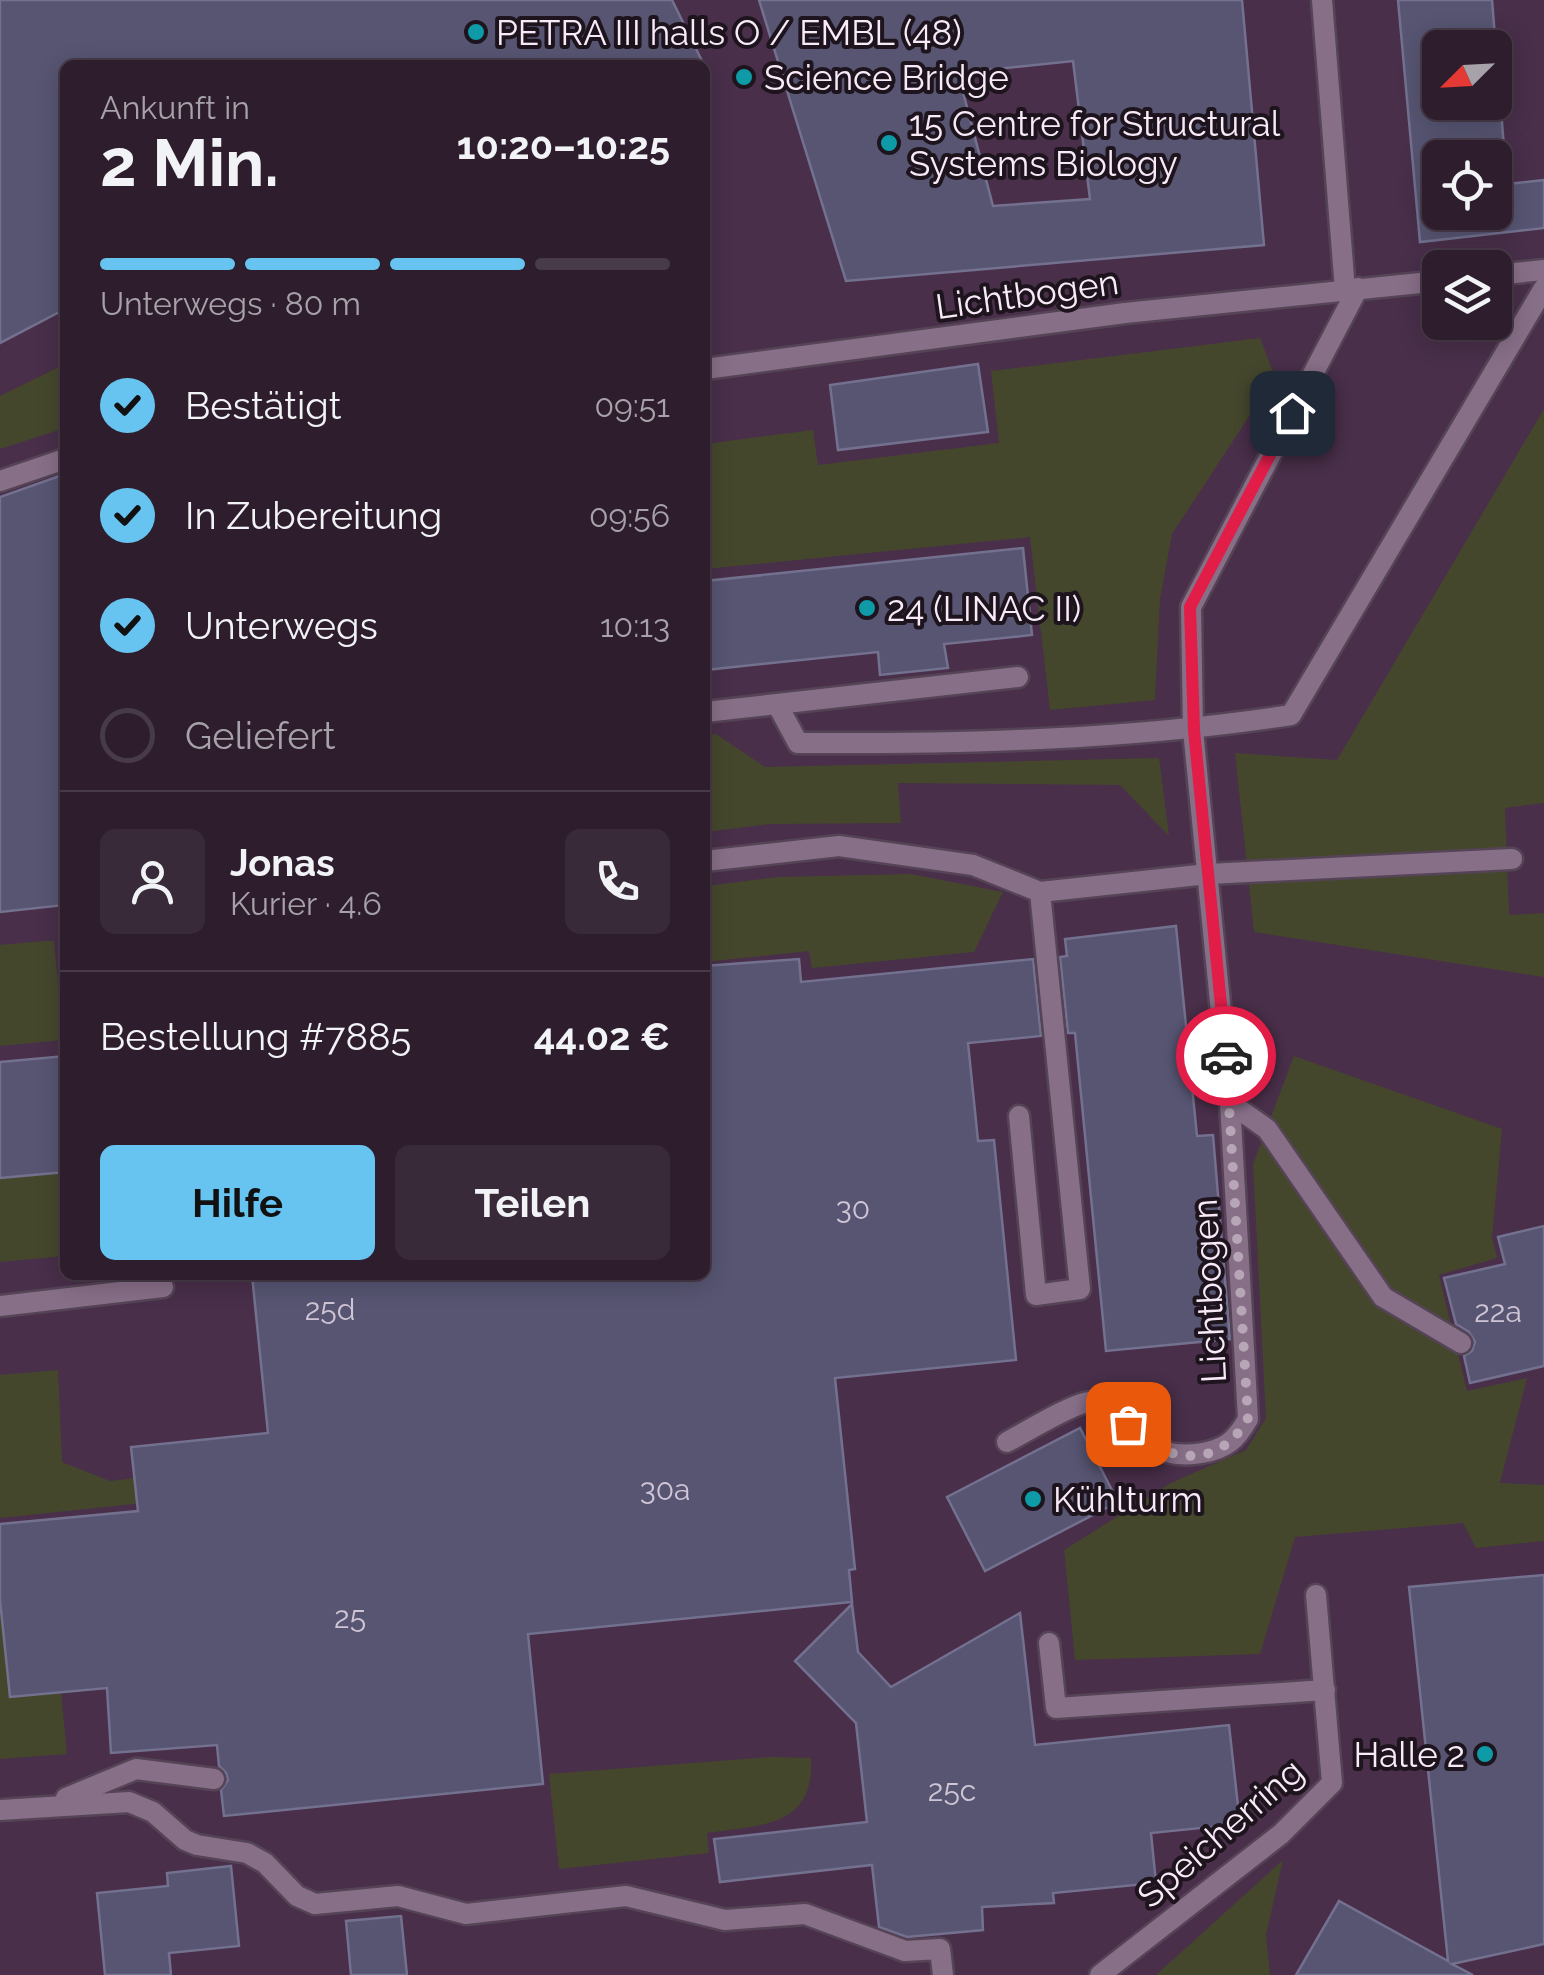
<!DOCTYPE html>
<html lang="de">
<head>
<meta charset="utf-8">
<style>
  body { margin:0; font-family:Raleway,sans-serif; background:#392a39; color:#f1f3f6; height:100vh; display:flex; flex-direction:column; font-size:38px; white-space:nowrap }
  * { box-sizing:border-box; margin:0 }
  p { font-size:32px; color:#a7a2aa }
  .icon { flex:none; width:55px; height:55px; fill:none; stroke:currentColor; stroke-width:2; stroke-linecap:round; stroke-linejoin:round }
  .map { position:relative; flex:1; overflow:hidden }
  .drawer { position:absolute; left:60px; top:60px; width:650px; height:1220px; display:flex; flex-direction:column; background:#2d1d2d; border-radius:15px; box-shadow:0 5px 25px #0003,0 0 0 2px #483b49 }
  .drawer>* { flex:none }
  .needle { width:65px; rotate:246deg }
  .controls { position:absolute; left:1422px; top:30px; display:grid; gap:20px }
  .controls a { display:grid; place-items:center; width:90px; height:90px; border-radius:15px; background:#2d1d2d; box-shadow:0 5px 25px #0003,0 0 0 2px #483b49; font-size:50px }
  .pin { position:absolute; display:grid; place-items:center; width:85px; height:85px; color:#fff; margin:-42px; border-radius:20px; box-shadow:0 5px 15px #0006 }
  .courier { position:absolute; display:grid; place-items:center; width:100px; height:100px; margin:-50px; border:8px solid #e11d48; border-radius:50%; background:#fff; color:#222; box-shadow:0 2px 12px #0007 }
  .overview em { font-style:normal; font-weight:700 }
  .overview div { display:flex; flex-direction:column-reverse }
  .overview { display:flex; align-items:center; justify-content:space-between; height:170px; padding:0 40px }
  h1 { font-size:65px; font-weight:700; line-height:75px }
  .bar { display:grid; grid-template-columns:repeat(4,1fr); gap:15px 10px; align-content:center; height:120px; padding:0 40px }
  .bar i { height:12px; border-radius:8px; background:#483b49 }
  .bar .on { background:#67c4f0 }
  .bar p { grid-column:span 4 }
  .line { display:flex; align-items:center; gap:25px; padding:0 40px; border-top:2px solid #483b49 }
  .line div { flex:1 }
  .round { display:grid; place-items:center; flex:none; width:105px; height:105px; border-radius:15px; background:#392a39 }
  ol { padding:0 40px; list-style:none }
  li { display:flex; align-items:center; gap:30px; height:110px }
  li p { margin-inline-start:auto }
  li .icon { padding:10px; border-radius:50%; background:#67c4f0; color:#111; stroke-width:4 }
  li:last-child { color:#a7a2aa }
  li i { width:55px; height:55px; border:5px solid #483b49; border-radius:50% }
  .button { display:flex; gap:20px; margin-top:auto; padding:20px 40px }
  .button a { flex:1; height:115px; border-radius:15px; background:#67c4f0; color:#111; font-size:40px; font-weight:700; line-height:115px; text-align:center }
  .button a+a { background:#392a39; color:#f1f3f6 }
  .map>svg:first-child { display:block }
  .built { fill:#492f4a; fill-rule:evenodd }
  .green { fill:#45472d }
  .building { fill:#575572; stroke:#73718f; stroke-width:2.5; fill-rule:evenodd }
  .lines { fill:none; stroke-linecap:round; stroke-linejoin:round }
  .service-casing { stroke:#554456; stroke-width:25 }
  .service { stroke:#886f88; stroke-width:20 }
  .done { stroke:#b6a6b6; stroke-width:10; stroke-dasharray:0 18 }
  .route { stroke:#e11d48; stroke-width:12 }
  .culture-dot { fill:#0f9aa8; stroke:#1d141d; stroke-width:4 }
  .labels { text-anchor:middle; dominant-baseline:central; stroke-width:8; stroke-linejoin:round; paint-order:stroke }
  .number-label { font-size:30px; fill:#d0c5d6 }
  .poi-label { font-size:35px; fill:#f8eaf8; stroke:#1d141d; text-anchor:start }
  .street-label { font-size:35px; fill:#f8eaf8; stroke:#1d141d }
</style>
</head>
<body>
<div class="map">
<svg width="1544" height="1975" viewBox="0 0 1544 1975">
  <rect width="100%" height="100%" fill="#3c273c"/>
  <!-- built -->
  <path class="built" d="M 0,0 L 1544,0 L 1544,1975 L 0,1975 ZM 1440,48 L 1495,48 L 1495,102 L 1440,102 ZM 65,65 L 705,65 L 705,1275 L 65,1275 ZM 1440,158 L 1495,158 L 1495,212 L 1440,212 ZM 1440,268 L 1495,268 L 1495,322 L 1440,322 Z"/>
  <!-- green -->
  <g class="green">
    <path d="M 1260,338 L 1275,377 L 1172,534 L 1160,599 L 1155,700 L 1050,710 L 1030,537 L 705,569 L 705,444 L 813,430 L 818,465 L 999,443 L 991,371 Z"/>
    <path d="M 65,364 L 65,428 L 0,449 L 0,396 Z"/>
    <path d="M 1544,409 L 1544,803 L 1505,808 L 1509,915 L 1544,913 L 1544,977 L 1254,932 L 1235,753 L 1337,760 Z"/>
    <path d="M 716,734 L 765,767 L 1159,758 L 1169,836 L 1120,785 L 898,783 L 901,823 L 771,824 L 705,832 L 705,735 Z"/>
    <path d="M 911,874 L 1003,892 L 974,952 L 812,968 L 809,951 L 705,962 L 705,886 L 778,877 Z"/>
    <path d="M 43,941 L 54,941 L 63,1040 L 0,1046 L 0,945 Z"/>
    <path d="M 1294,1056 L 1502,1129 L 1492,1237 L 1497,1258 L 1439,1275 L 1467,1391 L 1527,1378 L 1500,1483 L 1544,1485 L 1544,1541 L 1476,1548 L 1463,1523 L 1295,1537 L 1260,1654 L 1075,1660 L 1064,1550 L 1171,1483 L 1246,1450 L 1266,1418 L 1253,1164 Z"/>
    <path d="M 65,1172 L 65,1256 L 0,1262 L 0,1178 Z"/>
    <path d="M 58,1370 L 62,1462 L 110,1481 L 169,1474 L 172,1500 L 0,1518 L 0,1375 Z"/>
    <path d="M 0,1600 L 10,1696 L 61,1692 L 67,1754 L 0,1759 Z"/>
    <path d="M 770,1757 L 811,1758 C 815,1828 760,1825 707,1833 L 709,1853 L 559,1869 L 549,1774 Z"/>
    <path d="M 1283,1860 L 1266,1935 L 1270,1975 L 1156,1975 Z"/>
  </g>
  <!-- building -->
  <g class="building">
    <path d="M 0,0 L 672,0 L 704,65 L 65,65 L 65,309 L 0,343 Z"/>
    <path d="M 759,0 L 1242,0 L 1264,245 L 846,281 ZM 1073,61 L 1090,199 L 993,206 L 958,73 Z"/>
    <path d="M 1398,0 L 1492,0 L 1507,184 L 1544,180 L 1544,228 L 1420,242 ZM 1440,48 L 1495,48 L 1495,102 L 1440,102 ZM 1440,158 L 1495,158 L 1495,212 L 1440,212 Z"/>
    <path d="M 978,364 L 988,432 L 838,450 L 830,385 Z"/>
    <path d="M 65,474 L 65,905 L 0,912 L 0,497 Z"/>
    <path d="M 1023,548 L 1032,635 L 944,644 L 948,668 L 880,675 L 878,652 L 705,670 L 705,581 Z"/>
    <path d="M 1176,926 L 1197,1136 L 1213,1135 L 1230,1339 L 1106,1351 L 1075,1033 L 1068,1033 L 1060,957 L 1067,956 L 1065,939 Z"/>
    <path d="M 799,959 L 801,982 L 1033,959 L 1041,1036 L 968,1043 L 978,1141 L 994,1140 L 1016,1360 L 835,1378 L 855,1569 L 849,1570 L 852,1602 L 528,1634 L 543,1784 L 224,1816 L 221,1790 L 228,1780 L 226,1773 L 219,1766 L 217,1745 L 111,1753 L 107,1688 L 10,1697 L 0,1600 L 0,1524 L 138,1511 L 131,1447 L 268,1433 L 252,1275 L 705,1275 L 705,966 Z"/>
    <path d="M 65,1056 L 65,1172 L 0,1178 L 0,1062 Z"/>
    <path d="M 1544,1226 L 1544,1366 L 1470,1383 L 1464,1356 L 1472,1351 L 1475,1342 L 1469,1332 L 1456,1324 L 1444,1278 L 1505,1264 L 1498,1237 Z"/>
    <path d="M 1080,1428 L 1118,1502 L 985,1571 L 947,1497 Z"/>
    <path d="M 1544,1575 L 1544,1944 L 1452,1964 L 1473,1975 L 1296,1975 L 1339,1901 L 1448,1961 L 1409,1587 Z"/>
    <path d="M 852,1604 L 858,1652 L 891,1687 L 1020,1613 L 1035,1745 L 1229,1725 L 1240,1824 L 1151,1833 L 1156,1883 L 1053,1893 L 1054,1903 L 982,1907 L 983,1930 L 907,1937 L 879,1927 L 872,1865 L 720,1882 L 714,1839 L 867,1822 L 856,1723 L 795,1661 Z"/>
    <path d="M 231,1866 L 239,1946 L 169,1953 L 171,1975 L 105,1975 L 97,1893 L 168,1886 L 167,1873 Z"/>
    <path d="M 401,1916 L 407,1975 L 351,1975 L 346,1921 Z"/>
  </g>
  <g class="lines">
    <defs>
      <g id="service">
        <path d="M 1322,0 L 1345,290"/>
        <path d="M 1495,275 L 1544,270"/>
        <path d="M 705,369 L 1125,313 L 1440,281"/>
        <path d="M 0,481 L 65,459"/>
        <path d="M 777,704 L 1018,677"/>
        <path d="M 705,712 L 777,704 L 798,743 C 962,744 1128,740 1291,715 L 1544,288"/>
        <path d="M 705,861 L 839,846 L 973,865 L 1040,892 L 1208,874 L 1512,859"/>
        <path d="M 1230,1103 L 1267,1129 L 1383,1297 L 1461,1343"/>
        <path d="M 1019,1116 L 1036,1295 L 1080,1289 L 1040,892"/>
        <path d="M 0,1306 L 163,1287"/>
        <path d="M 1007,1442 C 1024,1433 1075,1402 1090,1402 C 1135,1402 1133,1465 1202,1453 C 1226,1449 1236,1440 1248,1419 L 1230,1103 L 1193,730 L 1191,607 L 1358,288"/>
        <path d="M 1049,1643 L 1056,1708 L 1325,1690"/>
        <path d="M 66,1798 L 136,1769 L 214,1779"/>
        <path d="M 0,1810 L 129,1802 L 153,1812 L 185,1840 L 197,1845 L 247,1853 L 265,1863 L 297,1896 L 315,1904 L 398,1896 L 466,1914 L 626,1896 L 725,1920 L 805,1914 L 905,1951 L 940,1949 L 943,1975"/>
        <path d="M 1100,1975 L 1281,1834 L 1332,1783 L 1316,1595"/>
      </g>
    </defs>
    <!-- service casing -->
    <use href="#service" class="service-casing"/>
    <!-- service -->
    <use href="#service" class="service"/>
  </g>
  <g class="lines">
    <!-- done -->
    <path class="done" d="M 1128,1424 C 1165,1464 1219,1471 1248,1418 L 1226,1056"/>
    <!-- route -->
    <path class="route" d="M 1226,1056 L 1194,730 L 1190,607 L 1292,413"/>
  </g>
  <!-- markers -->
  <g class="culture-dot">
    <circle cx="476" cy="32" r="10"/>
    <circle cx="744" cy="77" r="10"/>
    <circle cx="889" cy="143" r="10"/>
    <circle cx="867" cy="608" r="10"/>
    <circle cx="1033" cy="1499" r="10"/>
    <circle cx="1485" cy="1754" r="10"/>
  </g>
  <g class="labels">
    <!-- number labels -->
    <g class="number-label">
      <text x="853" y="1208">30</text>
      <text x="330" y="1309">25d</text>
      <text x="1498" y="1311">22a</text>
      <text x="665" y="1489">30a</text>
      <text x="350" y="1617">25</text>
      <text x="952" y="1790">25c</text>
    </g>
    <!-- poi labels -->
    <g class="poi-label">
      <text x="496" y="32">PETRA III halls O / EMBL (48)</text>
      <text x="764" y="77">Science Bridge</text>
      <text x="909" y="123">15 Centre for Structural<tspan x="909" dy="40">Systems Biology</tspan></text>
      <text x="887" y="608">24 (LINAC II)</text>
      <text x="1053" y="1499">Kühlturm</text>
      <text x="1465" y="1754" text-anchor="end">Halle 2</text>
    </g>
    <!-- street labels -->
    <g class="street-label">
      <text transform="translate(1027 294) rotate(-8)">Lichtbogen</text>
      <text transform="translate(1209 1291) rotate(-93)">Lichtbogen</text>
      <text transform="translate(1220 1833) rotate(-41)">Speicherring</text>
    </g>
  </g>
</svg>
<div class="controls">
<a><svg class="needle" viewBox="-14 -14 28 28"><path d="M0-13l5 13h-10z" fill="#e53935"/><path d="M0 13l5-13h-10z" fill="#a7a2aa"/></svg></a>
<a><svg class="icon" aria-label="locate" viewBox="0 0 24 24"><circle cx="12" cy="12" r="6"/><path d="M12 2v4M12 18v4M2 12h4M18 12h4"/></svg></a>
<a><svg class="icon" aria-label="layers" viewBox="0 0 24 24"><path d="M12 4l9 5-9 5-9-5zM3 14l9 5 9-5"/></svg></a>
</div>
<div class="pin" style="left:1128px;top:1424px;background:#ea580c"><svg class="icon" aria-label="bag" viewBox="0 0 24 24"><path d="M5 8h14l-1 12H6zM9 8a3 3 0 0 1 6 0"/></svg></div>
<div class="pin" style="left:1292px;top:413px;background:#1f2937"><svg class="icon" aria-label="home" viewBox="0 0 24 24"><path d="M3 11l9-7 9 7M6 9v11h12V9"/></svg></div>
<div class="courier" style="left:1226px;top:1056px"><svg class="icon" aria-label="car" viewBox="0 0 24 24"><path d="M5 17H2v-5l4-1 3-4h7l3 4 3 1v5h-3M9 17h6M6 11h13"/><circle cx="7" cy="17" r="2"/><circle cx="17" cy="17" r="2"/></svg></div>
<section class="drawer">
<div class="overview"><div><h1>2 Min.</h1><p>Ankunft in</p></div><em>10:20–10:25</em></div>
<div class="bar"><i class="on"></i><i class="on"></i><i class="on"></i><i></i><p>Unterwegs · 80 m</p></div>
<ol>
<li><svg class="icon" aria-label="check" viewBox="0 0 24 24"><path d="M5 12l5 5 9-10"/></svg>Bestätigt<p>09:51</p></li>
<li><svg class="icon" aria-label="check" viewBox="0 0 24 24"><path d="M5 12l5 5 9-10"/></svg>In Zubereitung<p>09:56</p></li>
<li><svg class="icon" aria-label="check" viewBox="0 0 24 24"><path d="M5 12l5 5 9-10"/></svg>Unterwegs<p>10:13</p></li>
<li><i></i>Geliefert</li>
</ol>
<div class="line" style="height:180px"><a class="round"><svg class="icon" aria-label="person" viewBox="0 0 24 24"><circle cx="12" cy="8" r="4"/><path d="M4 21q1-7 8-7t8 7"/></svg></a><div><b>Jonas</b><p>Kurier · 4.6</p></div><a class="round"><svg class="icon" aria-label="phone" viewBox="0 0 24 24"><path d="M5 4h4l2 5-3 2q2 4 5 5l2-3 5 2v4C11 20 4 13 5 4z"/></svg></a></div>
<div class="line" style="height:130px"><div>Bestellung #7885</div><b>44.02 €</b></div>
<div class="button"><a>Hilfe</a><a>Teilen</a></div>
</section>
</div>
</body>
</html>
